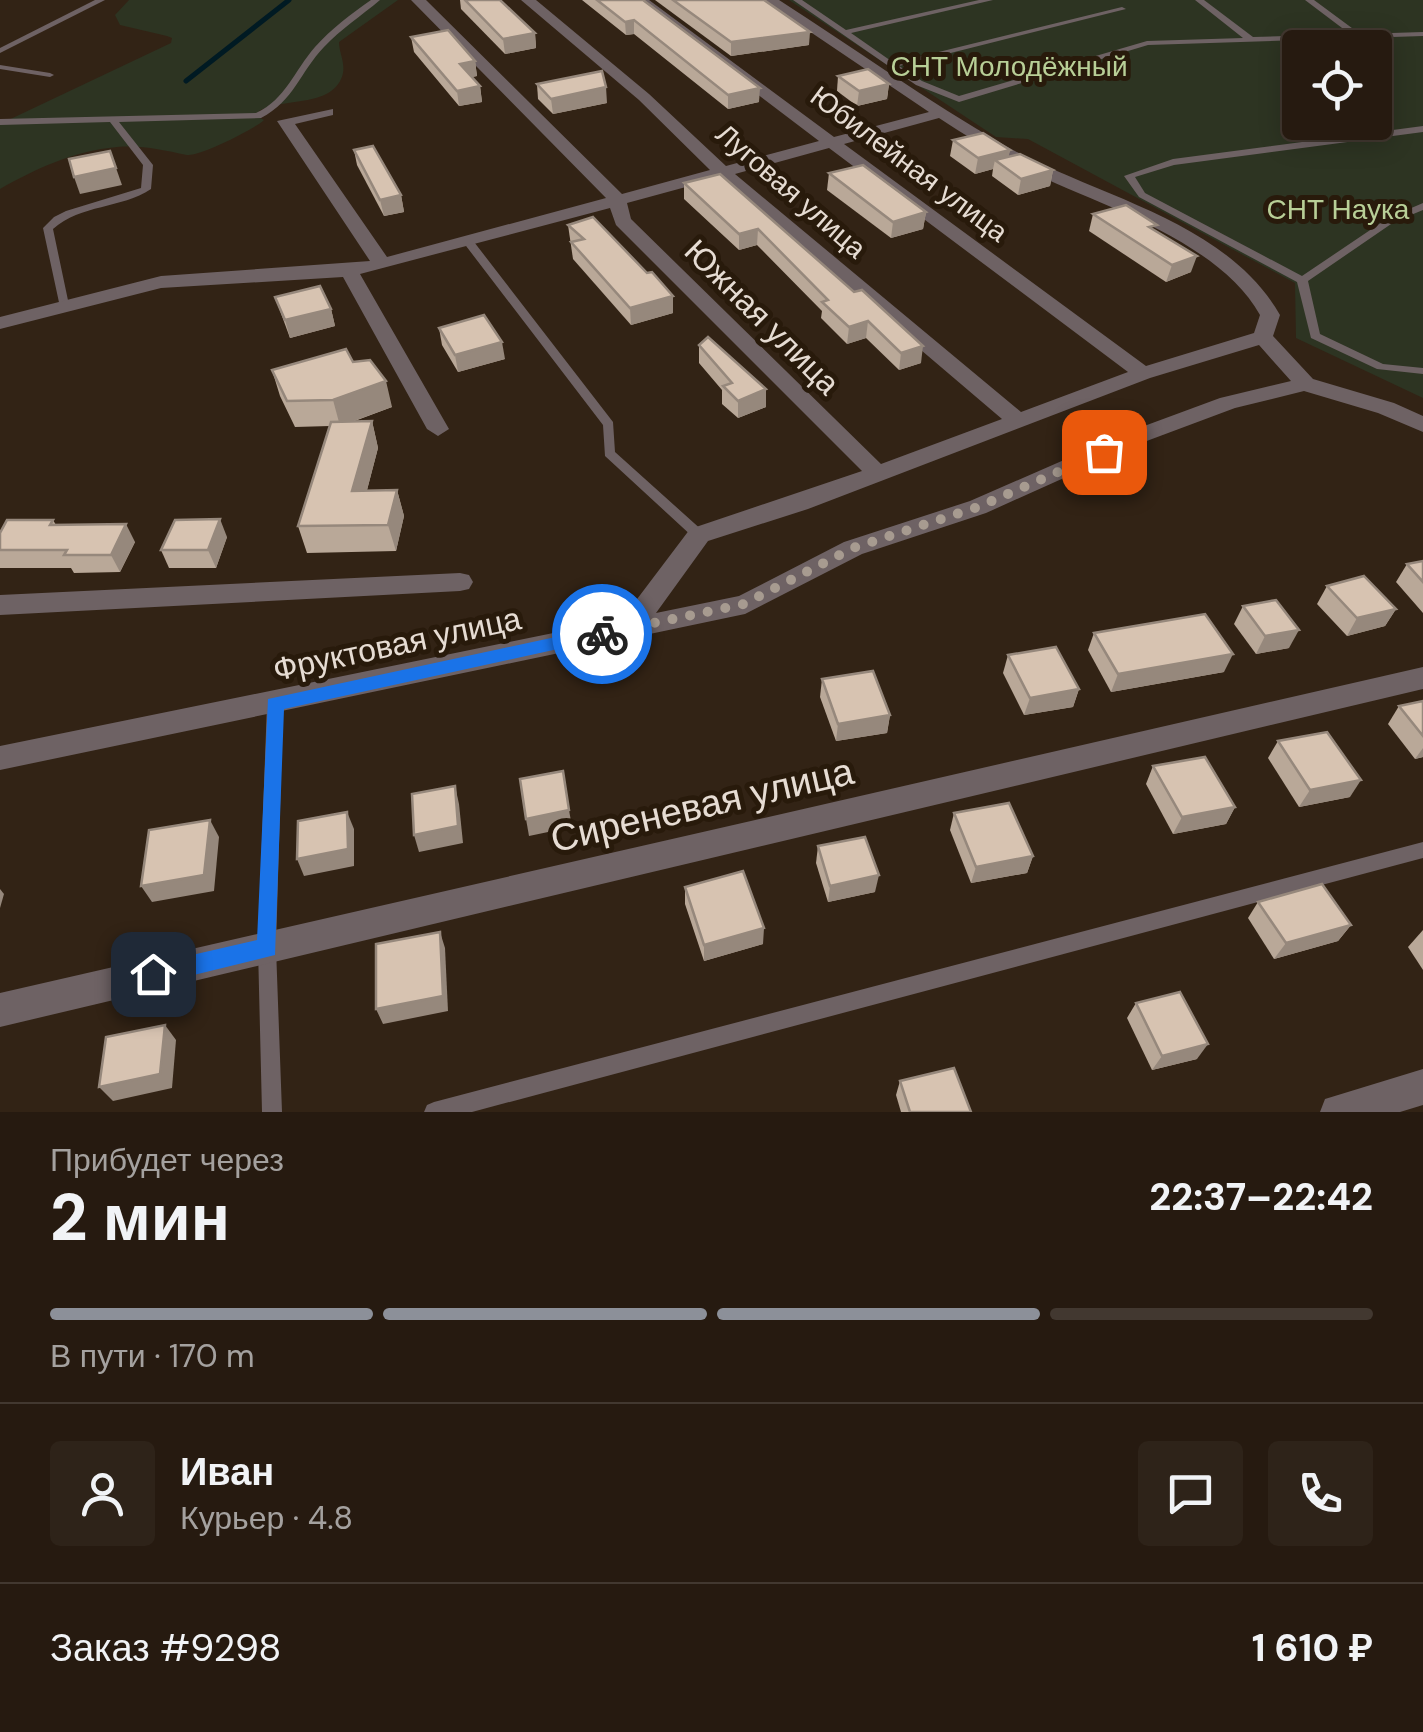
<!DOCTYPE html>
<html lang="ru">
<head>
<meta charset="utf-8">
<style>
  body { margin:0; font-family:"DM Sans",sans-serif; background:#2e2319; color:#f1f3f6; height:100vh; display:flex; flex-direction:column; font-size:38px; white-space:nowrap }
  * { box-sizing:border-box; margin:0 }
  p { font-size:32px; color:#a4a19f }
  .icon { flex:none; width:55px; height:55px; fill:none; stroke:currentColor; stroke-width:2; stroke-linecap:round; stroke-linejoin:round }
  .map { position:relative; height:1112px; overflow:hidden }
  .panel { display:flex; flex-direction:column; background:#261a10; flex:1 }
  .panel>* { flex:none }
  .fabs { position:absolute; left:1282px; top:30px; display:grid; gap:20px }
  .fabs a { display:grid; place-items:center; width:110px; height:110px; border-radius:10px; background:#261a10; box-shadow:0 5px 25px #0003,0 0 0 2px #423830; font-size:50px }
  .pin { position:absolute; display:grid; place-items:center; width:85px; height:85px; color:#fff; margin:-42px; border-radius:20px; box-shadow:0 5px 15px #0006 }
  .courier { position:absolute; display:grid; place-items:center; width:100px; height:100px; margin:-50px; border:8px solid #1a73e8; border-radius:50%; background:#fff; color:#222; box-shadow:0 2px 12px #0007 }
  .summary em { font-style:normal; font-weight:800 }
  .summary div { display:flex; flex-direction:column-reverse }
  .summary { display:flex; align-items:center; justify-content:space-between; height:170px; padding:0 50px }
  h1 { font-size:65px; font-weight:800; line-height:75px }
  .bar { display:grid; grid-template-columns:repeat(4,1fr); gap:15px 10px; align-content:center; height:120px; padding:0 50px }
  .bar i { height:12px; border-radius:8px; background:#423830 }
  .bar .active { background:#8c9099 }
  .bar p { grid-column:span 4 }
  .line { display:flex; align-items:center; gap:25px; padding:0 50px; border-top:2px solid #423830 }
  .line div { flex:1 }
  .round { display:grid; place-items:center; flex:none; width:105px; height:105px; border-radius:10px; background:#2e2319 }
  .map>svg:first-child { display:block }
  .green { fill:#2d3422; fill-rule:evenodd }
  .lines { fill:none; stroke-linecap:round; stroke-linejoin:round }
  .stream { stroke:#001a23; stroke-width:5 }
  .lane { fill:#6e6264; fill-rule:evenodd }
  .street { fill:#6e6264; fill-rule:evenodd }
  .wall { fill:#b9a898 }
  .shaded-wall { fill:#96887c }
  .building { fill:#d7c3b1; stroke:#96887c; stroke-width:2.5 }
  .route { fill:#1a73e8 }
  .done { stroke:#a79b90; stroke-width:10; stroke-dasharray:0 18 }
  .labels { text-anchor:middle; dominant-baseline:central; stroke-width:10; stroke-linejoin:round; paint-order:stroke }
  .far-park-label { font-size:28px; fill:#b8cf97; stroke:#281a0b }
  .far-street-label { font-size:28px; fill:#e6dcd3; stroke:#281a0b }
  .street-label { font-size:32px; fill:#e6dcd3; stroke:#281a0b }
  .near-street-label { font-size:38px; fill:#e6dcd3; stroke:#281a0b }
</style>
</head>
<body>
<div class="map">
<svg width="1423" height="1112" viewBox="0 0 1423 1112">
  <rect width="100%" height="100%" fill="#322315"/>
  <!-- green -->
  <g class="green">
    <path d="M 129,0 L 398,0 L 339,42 C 339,52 345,62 343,73 C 335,108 285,97 259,111 L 258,117 L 264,120 C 255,129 199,157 187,155 C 162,150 143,145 117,147 C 74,151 37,168 0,189 L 0,124 L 171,43 L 172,38 L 167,36 L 120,25 L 115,15 Z"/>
    <path d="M 789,0 L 1423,0 L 1423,398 L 1296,338 L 1295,283 L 1028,139 L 996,137 ZM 1300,48 L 1375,48 L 1375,122 L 1300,122 Z"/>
  </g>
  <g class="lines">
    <!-- stream -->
    <path class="stream" d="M 186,81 L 289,0"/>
    <!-- lane -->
    <g class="lane">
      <path d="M 95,0 L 105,0 L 0,53 L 0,48 Z"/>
      <path d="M 371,0 L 380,0 C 361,16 341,29 324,47 C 300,72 294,101 261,118 L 119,122 L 153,165 L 151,189 C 121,209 81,204 53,229 L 69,305 L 64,308 L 60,307 L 43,228 L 54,217 L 66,211 L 141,188 L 143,165 L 110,122 L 0,125 L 0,119 L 256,113 C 286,99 294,71 315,47 C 331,29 351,14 371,0 Z"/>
      <path d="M 793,0 L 802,0 L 846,30 L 979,0 L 993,0 L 851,33 L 894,63 L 1122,7 L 1126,9 L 899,66 L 922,81 L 959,96 L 1147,41 L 1243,38 L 1195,0 L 1204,0 L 1253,37 L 1350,34 L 1305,0 L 1314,0 L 1360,34 L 1423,32 L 1423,36 L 1148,45 L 959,102 L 916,85 Z"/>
      <path d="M 0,65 L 50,73 L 54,75 L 50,77 L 0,69 Z"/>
      <path d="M 1423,126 L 1423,132 L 1174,165 L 1135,177 L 1145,193 L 1302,276 L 1388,218 L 1423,203 L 1423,210 L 1394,222 L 1308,281 L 1320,334 L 1383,364 L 1423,368 L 1423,374 L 1377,369 L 1311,338 L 1297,282 L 1139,197 L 1124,176 L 1173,159 Z"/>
      <path d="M 467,237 L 471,238 L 613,422 L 615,452 L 704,532 L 706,535 L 704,538 L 694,538 L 605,456 L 603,425 L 463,242 L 462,240 Z"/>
      <path d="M 275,698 L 280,700 L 283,704 L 276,948 L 282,1112 L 262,1112 L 258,948 L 267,704 L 270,700 Z"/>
      <path d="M 1423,842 L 1423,858 L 472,1112 L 424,1112 L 427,1105 L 434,1102 Z"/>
    </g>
    <!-- street -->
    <g class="street">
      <path d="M 411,0 L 426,0 L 622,194 L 710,170 L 639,100 L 521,0 L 536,0 L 649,94 L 726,166 L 819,141 L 633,0 L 649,0 L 834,137 L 929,112 L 763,0 L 779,0 C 854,48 927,101 1004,145 C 1095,197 1225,219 1280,315 L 1273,336 L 1313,379 L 1394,403 L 1423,416 L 1423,432 L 1378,413 L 1304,391 L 1235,408 L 1144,442 L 986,513 L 862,554 L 745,614 L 0,770 L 0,746 L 622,619 L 690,529 L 862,471 L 616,225 L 610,208 L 360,274 L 449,429 L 438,436 L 427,429 L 343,277 L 161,288 L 0,329 L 0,317 L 161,276 L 370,261 L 277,121 L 333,109 L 333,115 L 295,124 L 387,257 L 606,198 ZM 939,118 C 967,136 996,155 1026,170 C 1100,205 1219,241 1260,315 L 1254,333 L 1146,366 L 844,144 ZM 829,148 L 1128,372 L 1021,412 L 735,174 ZM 719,178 L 1002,419 L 881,464 L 631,219 L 627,203 ZM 1259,345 L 1291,381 L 1220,398 L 1128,432 L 970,501 L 844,542 L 739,596 L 656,613 L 708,541 L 808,509 L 1150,378 Z"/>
      <path d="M 460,573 L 469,575 L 473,582 L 469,589 L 460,591 L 0,615 L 0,595 Z"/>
      <path d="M 1423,667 L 1423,689 L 0,1027 L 0,993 Z"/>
      <path d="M 1423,1069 L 1423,1105 L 1400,1112 L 1320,1112 L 1325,1099 Z"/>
    </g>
  </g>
  <!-- wall -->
  <g class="wall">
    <path d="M 460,0 L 500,0 L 535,33 L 536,48 L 505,54 L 461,9 Z"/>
    <path d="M 582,0 L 643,0 L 759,102 L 728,109 L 634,34 L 626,35 Z"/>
    <path d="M 655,0 L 764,0 L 809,45 L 731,56 Z"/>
    <path d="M 411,37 L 475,61 L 477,76 L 472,77 L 480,86 L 482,102 L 459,106 L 414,52 Z"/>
    <path d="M 838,76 L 889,84 L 887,99 L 857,106 L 837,91 Z"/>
    <path d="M 537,84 L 607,103 L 553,114 L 538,99 Z"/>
    <path d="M 953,140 L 1010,150 L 1008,157 L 1053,170 L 1050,186 L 1018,195 L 992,176 L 993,169 L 975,174 L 950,156 Z"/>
    <path d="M 354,150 L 401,195 L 404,212 L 384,216 L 357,165 Z"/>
    <path d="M 829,173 L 926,212 L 923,229 L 891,238 L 827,190 Z"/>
    <path d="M 720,174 L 921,363 L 899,370 L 866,338 L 847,344 L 821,318 L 822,311 L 757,245 L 739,250 L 684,199 L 684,183 Z"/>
    <path d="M 1093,214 L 1155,231 L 1191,272 L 1166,282 L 1089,231 Z"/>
    <path d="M 568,225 L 647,273 L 673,313 L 631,325 L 573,259 Z"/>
    <path d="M 275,297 L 331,309 L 335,326 L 290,338 Z"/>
    <path d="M 439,328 L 505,359 L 458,372 L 442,345 Z"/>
    <path d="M 699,345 L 766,407 L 738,418 L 722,404 L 722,390 L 699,363 Z"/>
    <path d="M 353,362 L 392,407 L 352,422 L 372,421 L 378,448 L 367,490 L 397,490 L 404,516 L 396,551 L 307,553 L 298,526 L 330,426 L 295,427 L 280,396 L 272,370 Z"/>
    <path d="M 53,520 L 56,525 L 135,542 L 120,572 L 74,573 L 71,568 L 0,568 L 0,533 Z"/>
    <path d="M 227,537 L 216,568 L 169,568 L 161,550 Z"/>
    <path d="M 1423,561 L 1423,613 L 1396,582 L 1407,564 Z"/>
    <path d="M 1327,586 L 1396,609 L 1385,626 L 1347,636 L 1317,604 Z"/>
    <path d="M 1243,606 L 1289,648 L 1256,654 L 1234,624 Z"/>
    <path d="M 1094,633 L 1224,672 L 1111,692 L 1088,650 Z"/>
    <path d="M 1008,655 L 1079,689 L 1073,707 L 1024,715 L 1003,673 Z"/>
    <path d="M 822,679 L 890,715 L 887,733 L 836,741 L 820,697 Z"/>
    <path d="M 1423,701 L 1423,757 L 1415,759 L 1388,724 L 1399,706 Z"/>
    <path d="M 1278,741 L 1350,797 L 1299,807 L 1268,758 Z"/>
    <path d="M 1153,766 L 1235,807 L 1226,824 L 1173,834 L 1146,784 Z"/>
    <path d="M 954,813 L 1033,856 L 1027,873 L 971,883 L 950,830 Z"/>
    <path d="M 818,846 L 875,892 L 828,902 L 816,863 Z"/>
    <path d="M 685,887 L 763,944 L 704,961 L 685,904 Z"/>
    <path d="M 1258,902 L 1351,925 L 1338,941 L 1274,959 L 1248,918 Z"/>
    <path d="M 1423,930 L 1423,970 L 1408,947 Z"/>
    <path d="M 1136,1003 L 1197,1059 L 1152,1070 L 1127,1018 Z"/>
    <path d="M 900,1081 L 971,1112 L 901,1112 L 896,1095 Z"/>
  </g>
  <!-- shaded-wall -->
  <g class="shaded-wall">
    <path d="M 634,20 L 634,34 L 626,35 L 625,22 Z"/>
    <path d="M 810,32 L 809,45 L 731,56 L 731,42 Z"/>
    <path d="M 535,33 L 536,48 L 505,54 L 503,39 Z"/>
    <path d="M 475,61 L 477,76 L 462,79 L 460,64 Z"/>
    <path d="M 889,84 L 887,99 L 857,106 L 859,91 Z"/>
    <path d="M 480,86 L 482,102 L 459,106 L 457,91 Z"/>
    <path d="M 606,87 L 607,103 L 553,114 L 551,99 Z"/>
    <path d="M 760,88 L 759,102 L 728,109 L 728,95 Z"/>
    <path d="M 1010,150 L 1007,165 L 995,160 L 993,169 L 975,174 L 978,158 Z"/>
    <path d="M 110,151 L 122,185 L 80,194 L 74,177 Z"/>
    <path d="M 1053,170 L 1050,186 L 1018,195 L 1021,179 Z"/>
    <path d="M 401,195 L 404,212 L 384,216 L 380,200 Z"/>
    <path d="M 926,212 L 923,229 L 891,238 L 893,222 Z"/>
    <path d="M 758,229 L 757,245 L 739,250 L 739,234 Z"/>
    <path d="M 1197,256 L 1191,272 L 1166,282 L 1172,265 Z"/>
    <path d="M 673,296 L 673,313 L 631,325 L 630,308 Z"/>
    <path d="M 331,309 L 335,326 L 290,338 L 285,320 Z"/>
    <path d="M 868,321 L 866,338 L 847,344 L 849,327 Z"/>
    <path d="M 502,342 L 505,359 L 458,372 L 455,355 Z"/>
    <path d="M 923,346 L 921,363 L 899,370 L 901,353 Z"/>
    <path d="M 386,381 L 392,407 L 340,426 L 333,400 Z"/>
    <path d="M 766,389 L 766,407 L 738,418 L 738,401 Z"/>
    <path d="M 372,421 L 378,448 L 360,517 L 352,491 Z"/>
    <path d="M 397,490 L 404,516 L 396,551 L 388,525 Z"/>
    <path d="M 220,519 L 227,537 L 216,568 L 208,550 Z"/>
    <path d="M 126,524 L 135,542 L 120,572 L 111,555 Z"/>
    <path d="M 1396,609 L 1385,626 L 1347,636 L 1357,618 Z"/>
    <path d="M 1299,630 L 1289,648 L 1256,654 L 1265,636 Z"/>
    <path d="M 1233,654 L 1224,672 L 1111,692 L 1118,674 Z"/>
    <path d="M 1079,689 L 1073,707 L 1024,715 L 1030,698 Z"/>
    <path d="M 890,715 L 887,733 L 836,741 L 838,724 Z"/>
    <path d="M 1423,748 L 1423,757 L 1415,759 Z"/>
    <path d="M 1361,780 L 1350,797 L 1299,807 L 1310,790 Z"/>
    <path d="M 455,786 L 459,804 L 463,843 L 419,852 L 414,835 Z"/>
    <path d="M 1235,807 L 1226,824 L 1173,834 L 1182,817 Z"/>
    <path d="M 569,810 L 572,827 L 529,836 L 526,819 Z"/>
    <path d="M 347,812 L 354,829 L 354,866 L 304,876 L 297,859 Z"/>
    <path d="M 210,820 L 219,837 L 214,891 L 152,902 L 141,886 Z"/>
    <path d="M 1033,856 L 1027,873 L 971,883 L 976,867 Z"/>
    <path d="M 879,875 L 875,892 L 828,902 L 830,886 Z"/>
    <path d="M 0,889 L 4,894 L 0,908 Z"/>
    <path d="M 1351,925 L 1338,941 L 1274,959 L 1286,943 Z"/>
    <path d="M 764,928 L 763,944 L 704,961 L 704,945 Z"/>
    <path d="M 440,932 L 445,948 L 448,1011 L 383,1024 L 376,1009 Z"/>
    <path d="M 165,1025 L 176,1040 L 172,1088 L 113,1101 L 99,1087 Z"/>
    <path d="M 1208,1044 L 1197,1059 L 1152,1070 L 1162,1056 Z"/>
  </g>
  <!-- building -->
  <g class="building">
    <path d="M 465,0 L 500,0 L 535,33 L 503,39 Z"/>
    <path d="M 597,0 L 643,0 L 760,88 L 728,95 L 634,20 L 625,22 Z"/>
    <path d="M 673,0 L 764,0 L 810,32 L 731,42 Z"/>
    <path d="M 448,30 L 475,61 L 460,64 L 480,86 L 457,91 L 411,37 Z"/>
    <path d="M 868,69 L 889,84 L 859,91 L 838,76 Z"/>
    <path d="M 602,71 L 606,87 L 551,99 L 537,84 Z"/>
    <path d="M 983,133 L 1010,150 L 978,158 L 953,140 Z"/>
    <path d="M 373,146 L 401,195 L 380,200 L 354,150 Z"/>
    <path d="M 110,151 L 116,168 L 74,177 L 69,159 Z"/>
    <path d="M 1020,154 L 1053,170 L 1021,179 L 995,160 Z"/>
    <path d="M 863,165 L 926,212 L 893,222 L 829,173 Z"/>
    <path d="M 720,174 L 854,292 L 862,290 L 923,346 L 901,353 L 868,321 L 849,327 L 822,302 L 828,300 L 758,229 L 739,234 L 684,183 Z"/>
    <path d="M 1126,205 L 1157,225 L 1149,227 L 1197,256 L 1172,265 L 1093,214 Z"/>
    <path d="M 593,217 L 647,273 L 652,272 L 673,296 L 630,308 L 571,242 L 584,239 L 568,225 Z"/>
    <path d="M 320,286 L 331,309 L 285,320 L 275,297 Z"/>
    <path d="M 484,315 L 502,342 L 455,355 L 439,328 Z"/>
    <path d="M 708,337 L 766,389 L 738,401 L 723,386 L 732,383 L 699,345 Z"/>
    <path d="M 346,349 L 353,362 L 370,360 L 386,381 L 333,400 L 287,401 L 272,370 Z"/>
    <path d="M 372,421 L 352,491 L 397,490 L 388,525 L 298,526 L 331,422 Z"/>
    <path d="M 220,519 L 208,550 L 161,550 L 175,520 Z"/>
    <path d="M 7,520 L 53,520 L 50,525 L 126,524 L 111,555 L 64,555 L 67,550 L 0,550 L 0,533 Z"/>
    <path d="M 1423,561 L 1423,582 L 1407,564 Z"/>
    <path d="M 1364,576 L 1396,609 L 1357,618 L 1327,586 Z"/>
    <path d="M 1276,600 L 1299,630 L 1265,636 L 1243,606 Z"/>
    <path d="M 1205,614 L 1233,654 L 1118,674 L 1094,633 Z"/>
    <path d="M 1056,647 L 1079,689 L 1030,698 L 1008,655 Z"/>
    <path d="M 873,671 L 890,715 L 838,724 L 822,679 Z"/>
    <path d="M 1423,701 L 1423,736 L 1399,706 Z"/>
    <path d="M 1327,732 L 1361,780 L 1310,790 L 1278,741 Z"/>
    <path d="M 1205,757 L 1235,807 L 1182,817 L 1153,766 Z"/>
    <path d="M 563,771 L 569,810 L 526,819 L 520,779 Z"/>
    <path d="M 455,786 L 458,826 L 414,835 L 412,794 Z"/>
    <path d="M 1009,803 L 1033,856 L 976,867 L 954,813 Z"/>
    <path d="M 347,812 L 348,849 L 297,859 L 298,821 Z"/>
    <path d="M 210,820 L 204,875 L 141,886 L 149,830 Z"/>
    <path d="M 865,837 L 879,875 L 830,886 L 818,846 Z"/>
    <path d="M 743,871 L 764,928 L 704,945 L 685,887 Z"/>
    <path d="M 1322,884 L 1351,925 L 1286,943 L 1258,902 Z"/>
    <path d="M 440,932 L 443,996 L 376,1009 L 376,944 Z"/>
    <path d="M 1180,992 L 1208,1044 L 1162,1056 L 1136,1003 Z"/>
    <path d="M 165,1025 L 160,1074 L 99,1087 L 106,1037 Z"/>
    <path d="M 954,1068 L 971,1112 L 910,1112 L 900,1081 Z"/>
  </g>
  <!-- route -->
  <path class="route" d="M 602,627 L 611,634 L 608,638 L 284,709 L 275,955 L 153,985 L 145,982 L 142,974 L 145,967 L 153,964 L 257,940 L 268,699 Z"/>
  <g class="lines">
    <!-- done -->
    <path class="done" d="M 602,634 L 744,604 L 853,548 L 978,507 L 1104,452"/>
  </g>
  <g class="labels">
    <!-- far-park labels -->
    <g class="far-park-label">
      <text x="1009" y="66">СНТ Молодёжный</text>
      <text x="1338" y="209">СНТ Наука</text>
    </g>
    <!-- far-street labels -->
    <g class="far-street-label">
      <text transform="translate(909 164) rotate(37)">Юбилейная улица</text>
      <text transform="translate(791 191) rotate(41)">Луговая улица</text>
    </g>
    <!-- street labels -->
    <g class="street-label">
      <text transform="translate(762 317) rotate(45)">Южная улица</text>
      <text transform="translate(397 644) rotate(-12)">Фруктовая улица</text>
    </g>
    <!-- near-street labels -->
    <g class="near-street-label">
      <text transform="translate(702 805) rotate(-13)">Сиреневая улица</text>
    </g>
  </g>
</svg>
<div class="fabs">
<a><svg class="icon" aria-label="locate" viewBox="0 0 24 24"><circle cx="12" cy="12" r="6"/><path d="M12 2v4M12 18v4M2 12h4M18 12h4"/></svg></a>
</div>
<div class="pin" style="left:1104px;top:452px;background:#ea580c"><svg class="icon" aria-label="bag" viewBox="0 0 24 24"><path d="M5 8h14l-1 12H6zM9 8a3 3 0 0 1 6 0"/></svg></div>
<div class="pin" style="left:153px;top:974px;background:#1f2937"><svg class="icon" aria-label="home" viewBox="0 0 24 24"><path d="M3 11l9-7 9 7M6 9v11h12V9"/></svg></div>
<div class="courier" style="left:602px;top:634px"><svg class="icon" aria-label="bike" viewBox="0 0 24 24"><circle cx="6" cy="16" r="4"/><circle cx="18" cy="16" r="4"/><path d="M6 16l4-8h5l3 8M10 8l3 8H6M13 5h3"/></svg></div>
</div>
<section class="panel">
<div class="summary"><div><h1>2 мин</h1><p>Прибудет через</p></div><em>22:37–22:42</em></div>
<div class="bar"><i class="active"></i><i class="active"></i><i class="active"></i><i></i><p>В пути · 170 m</p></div>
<div class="line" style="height:180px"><a class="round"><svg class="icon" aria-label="person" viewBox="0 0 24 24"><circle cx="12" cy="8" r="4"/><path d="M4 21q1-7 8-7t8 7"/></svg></a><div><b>Иван</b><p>Курьер · 4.8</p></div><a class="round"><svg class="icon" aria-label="chat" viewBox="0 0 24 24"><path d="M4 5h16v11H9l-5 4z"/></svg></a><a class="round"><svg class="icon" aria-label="phone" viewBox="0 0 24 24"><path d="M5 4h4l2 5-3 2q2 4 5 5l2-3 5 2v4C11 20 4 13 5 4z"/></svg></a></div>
<div class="line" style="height:130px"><div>Заказ #9298</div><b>1 610 ₽</b></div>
</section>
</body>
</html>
